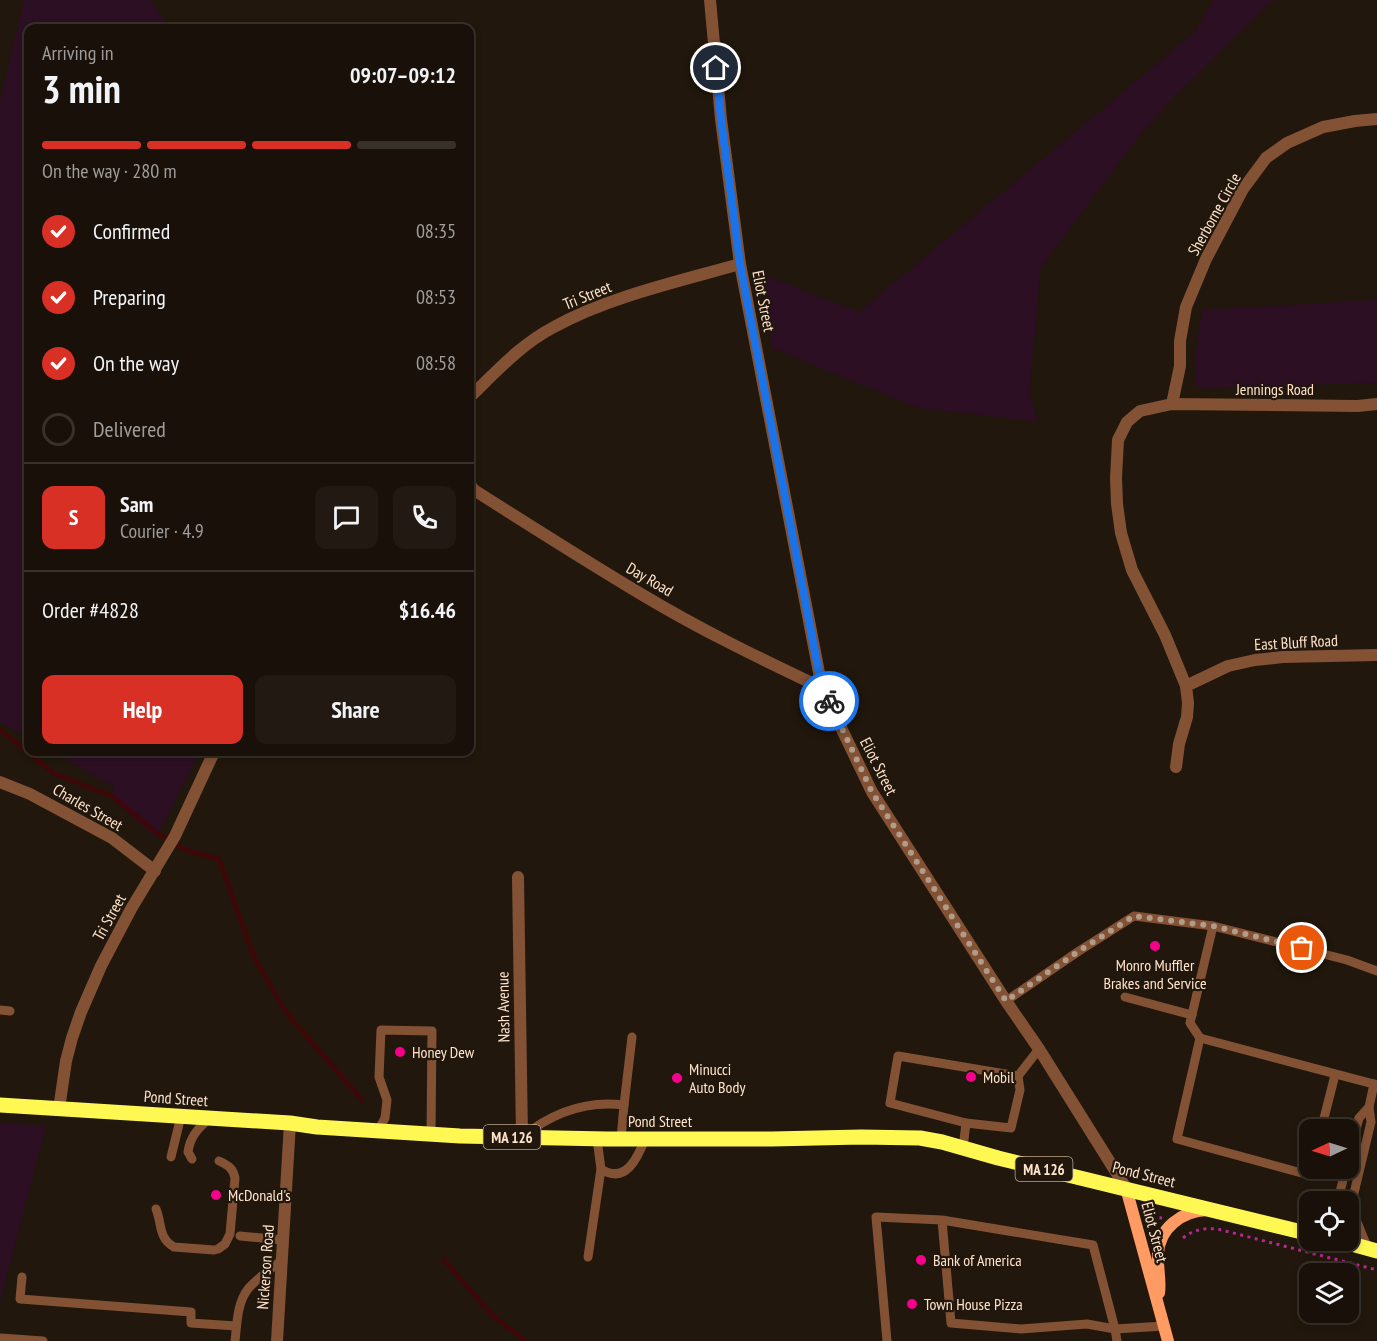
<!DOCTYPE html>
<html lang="en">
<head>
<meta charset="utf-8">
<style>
  body { margin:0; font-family:"PT Sans Narrow",sans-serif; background:#221a12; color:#f1f3f6; height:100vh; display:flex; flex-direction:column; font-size:22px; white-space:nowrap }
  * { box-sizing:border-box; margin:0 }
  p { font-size:20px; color:#9f9d9c }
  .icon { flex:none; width:33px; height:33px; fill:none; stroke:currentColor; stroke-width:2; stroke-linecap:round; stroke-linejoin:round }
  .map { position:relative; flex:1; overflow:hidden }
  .side { position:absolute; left:24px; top:24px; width:450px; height:732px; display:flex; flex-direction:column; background:#191109; border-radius:12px; box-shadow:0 3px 9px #0003,0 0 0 2px #37312a }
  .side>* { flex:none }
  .needle { width:39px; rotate:266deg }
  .buttons { position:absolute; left:1299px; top:1119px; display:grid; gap:12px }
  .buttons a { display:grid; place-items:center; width:60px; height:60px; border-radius:12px; background:#191109; box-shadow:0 3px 9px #0003,0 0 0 2px #37312a; font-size:30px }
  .pin { position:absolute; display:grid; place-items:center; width:51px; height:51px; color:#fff; margin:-26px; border:3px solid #fff; border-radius:50%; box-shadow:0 2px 6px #0007 }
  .courier { position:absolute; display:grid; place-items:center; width:60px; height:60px; margin:-30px; border:4px solid #1a73e8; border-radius:50%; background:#fff; color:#222; box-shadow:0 2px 8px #0007 }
  .head em { font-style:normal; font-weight:800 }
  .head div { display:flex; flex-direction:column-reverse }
  .head { display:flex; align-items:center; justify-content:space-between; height:102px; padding:0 18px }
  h1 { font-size:39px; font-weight:800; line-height:45px }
  .bar { display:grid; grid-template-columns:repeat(4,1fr); gap:9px 6px; align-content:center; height:72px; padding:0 18px }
  .bar i { height:8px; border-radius:4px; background:#37312a }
  .bar .active { background:#d93025 }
  .bar p { grid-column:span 4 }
  .line { display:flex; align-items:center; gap:15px; padding:0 18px; border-top:2px solid #37312a }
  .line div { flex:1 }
  .round { display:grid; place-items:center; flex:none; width:63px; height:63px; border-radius:12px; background:#221a12 }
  ol { padding:0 18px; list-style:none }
  li { display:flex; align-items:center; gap:18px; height:66px }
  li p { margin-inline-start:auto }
  li .icon { padding:6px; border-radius:50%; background:#d93025; color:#fff; stroke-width:4 }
  li:last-child { color:#9f9d9c }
  li i { width:33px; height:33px; border:3px solid #37312a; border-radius:50% }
  .cta { display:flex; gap:12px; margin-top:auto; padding:12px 18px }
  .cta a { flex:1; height:69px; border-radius:12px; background:#d93025; color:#fff; font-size:24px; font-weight:800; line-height:69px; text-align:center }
  .cta a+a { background:#221a12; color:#f1f3f6 }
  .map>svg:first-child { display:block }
  .green { fill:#2c0f23 }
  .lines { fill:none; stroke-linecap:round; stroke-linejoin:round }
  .stream { stroke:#400708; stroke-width:4.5 }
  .path { stroke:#b82791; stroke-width:3; stroke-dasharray:3 4.5; stroke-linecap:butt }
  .service { stroke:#835134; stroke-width:9 }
  .minor { stroke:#835134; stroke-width:12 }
  .tertiary { stroke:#835134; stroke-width:12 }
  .secondary { stroke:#ff9b63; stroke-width:12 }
  .primary { stroke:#fff853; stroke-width:15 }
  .done { stroke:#b19c89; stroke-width:6; stroke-dasharray:0 10.8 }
  .route { stroke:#1a73e8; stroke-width:8 }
  .poi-dot { fill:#f7008c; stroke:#21170c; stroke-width:2 }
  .labels { text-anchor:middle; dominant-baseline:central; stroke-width:4.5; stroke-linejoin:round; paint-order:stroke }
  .shield { fill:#21170c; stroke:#bca692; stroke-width:1.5 }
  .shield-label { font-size:15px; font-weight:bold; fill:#ffe3cc }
  .street-label { font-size:16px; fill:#ffe3cc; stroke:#21170c }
  .poi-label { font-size:16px; fill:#ffe3cc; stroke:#21170c; text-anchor:start }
</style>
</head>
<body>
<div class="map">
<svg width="1377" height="1341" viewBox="0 0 1377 1341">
  <rect width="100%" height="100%" fill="#21170c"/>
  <!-- green -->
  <g class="green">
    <path d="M 24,0 L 150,0 L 163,18 L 168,28 L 28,28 L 28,738 L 0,722 L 0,102 Z"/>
    <path d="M 1213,0 L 1273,0 L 1170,101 L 1136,140 L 1041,267 L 1029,394 L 1038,422 L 915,407 L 772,348 L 762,274 L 859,312 L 1195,32 Z"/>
    <path d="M 1377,300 L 1377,383 L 1196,388 L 1196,350 L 1202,310 Z"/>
    <path d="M 53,752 L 200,752 L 156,838 L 110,797 L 114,787 Z"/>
    <path d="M 0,1123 L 46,1126 L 0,1302 Z"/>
  </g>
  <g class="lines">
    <!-- stream -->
    <g class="stream">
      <path d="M 0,730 L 55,774 L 112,796 L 157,833 L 186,850 L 219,859 L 254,957 L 285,1011 L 362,1100"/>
      <path d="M 444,1260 L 492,1315 L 526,1341"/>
    </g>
    <!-- path -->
    <g class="path">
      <path d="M 1152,1217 L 1162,1218"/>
      <path d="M 1183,1238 C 1194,1229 1205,1228 1218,1229 L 1377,1270"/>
    </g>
    <!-- service -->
    <g class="service">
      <path d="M 1125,997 L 1192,1015"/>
      <path d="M 1006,1001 L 1079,951 L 1134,916 L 1213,926"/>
      <path d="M 0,1010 L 10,1011"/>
      <path d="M 1200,1038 L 1190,1023 L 1213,926 L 1347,960 L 1377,971"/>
      <path d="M 624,1105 L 632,1037"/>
      <path d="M 966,1123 L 890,1103 L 898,1056 L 1018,1076"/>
      <path d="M 1321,1130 L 1335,1075"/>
      <path d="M 378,1131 L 385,1118 L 387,1100 L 379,1077 L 381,1030 L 432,1031 L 431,1134"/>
      <path d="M 522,1137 C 552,1113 585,1100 624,1105 L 621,1139"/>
      <path d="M 597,1139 L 601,1169 C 626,1185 638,1157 645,1139"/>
      <path d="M 963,1148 L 966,1123 L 1011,1128 L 1020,1090 L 1018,1076 L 1039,1049"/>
      <path d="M 171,1157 L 181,1116"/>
      <path d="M 192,1159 L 188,1152 C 190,1137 198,1128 209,1119"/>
      <path d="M 1348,1159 L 1359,1118 L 1369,1107"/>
      <path d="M 1311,1168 L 1309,1175 L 1177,1139 L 1200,1038 L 1377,1085"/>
      <path d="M 1335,1202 L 1340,1192 L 1346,1168"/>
      <path d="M 156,1209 C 162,1223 158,1238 174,1247 L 214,1250 L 218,1249 L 225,1244 L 230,1234 L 235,1178 C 233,1168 228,1165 219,1161"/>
      <path d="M 240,1236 L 283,1240"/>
      <path d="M 1368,1249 L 1357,1222 L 1353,1207 L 1354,1193 L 1371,1122 L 1369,1107 L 1374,1084"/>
      <path d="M 588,1257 L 601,1169"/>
      <path d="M 22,1277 L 20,1299 L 191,1312 L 191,1323 L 236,1326"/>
      <path d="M 0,1341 L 1,1338 L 43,1341"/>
      <path d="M 235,1341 C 237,1324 237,1303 248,1289 C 256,1279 271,1269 282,1260"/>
      <path d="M 887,1341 L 876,1217 L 942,1220 L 951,1323 L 1021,1329 L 1087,1324 L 1115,1329 L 1093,1245 L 942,1220"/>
      <path d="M 1117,1341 L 1115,1329 L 1164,1326"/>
    </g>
    <!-- minor -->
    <g class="minor">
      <path d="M 470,397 C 496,372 521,344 554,327 C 608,297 680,281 740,264"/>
      <path d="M 1172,404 L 1180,366 L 1180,341 L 1186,307 L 1206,259 L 1243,189 L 1266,158 L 1287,143 L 1323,127 L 1355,121 L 1377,119"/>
      <path d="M 470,485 L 474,490 C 529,525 584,560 641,594 C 699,629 761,659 822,688"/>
      <path d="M 1186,686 L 1228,666 L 1255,660 L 1283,657 L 1377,655"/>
      <path d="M 1176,767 L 1179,744 L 1187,717 L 1188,703 L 1186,686 L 1165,635 L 1132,570 L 1121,533 L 1117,504 L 1116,478 L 1118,440 L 1127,422 L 1140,411 L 1172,404 L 1358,406 L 1377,404"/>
      <path d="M 0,782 L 30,794 L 112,838 L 155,871"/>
      <path d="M 518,877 L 522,1137"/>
      <path d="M 59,1109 L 66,1061 L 72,1038 L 81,1012 L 101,966 L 131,909 L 175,836 L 214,752"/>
      <path d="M 277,1341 L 290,1123"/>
    </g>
    <!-- tertiary -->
    <path class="tertiary" d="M 710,0 L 721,119 L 740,264 L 822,688 L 872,792 L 1006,1001 L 1039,1049 L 1126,1188"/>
    <!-- secondary -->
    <g class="secondary">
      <path d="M 1126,1188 L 1168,1341"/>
      <path d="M 1159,1293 C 1161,1280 1157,1267 1158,1254 C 1159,1228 1182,1211 1207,1210"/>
    </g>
    <!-- primary -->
    <g class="primary">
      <path d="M 0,1105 L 290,1123 L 317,1127 L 460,1136 L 607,1139 L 772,1139 L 861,1137 L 920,1138 L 942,1142 L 998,1158 L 1310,1234"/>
      <path d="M 1337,1240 L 1377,1251"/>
    </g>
  </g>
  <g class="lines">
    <!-- done -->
    <path class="done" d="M 829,701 L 872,792 L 1006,1001 L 1079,951 L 1134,916 L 1213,926 L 1302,948"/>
    <!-- route -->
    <path class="route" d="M 716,68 L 721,119 L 740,264 L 822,688 L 829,701"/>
  </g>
  <!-- markers -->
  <g class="poi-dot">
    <circle cx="1155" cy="946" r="6"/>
    <circle cx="400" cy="1052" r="6"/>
    <circle cx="971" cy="1077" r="6"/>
    <circle cx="677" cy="1078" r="6"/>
    <circle cx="216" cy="1195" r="6"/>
    <circle cx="921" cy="1260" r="6"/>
    <circle cx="912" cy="1304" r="6"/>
  </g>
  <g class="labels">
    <!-- shield labels -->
    <g class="shield">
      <rect x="483.5" y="1125" width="57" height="24" rx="4.5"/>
      <rect x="1015.5" y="1157" width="57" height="24" rx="4.5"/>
    </g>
    <g class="shield-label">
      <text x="512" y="1137">MA 126</text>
      <text x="1044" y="1169">MA 126</text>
    </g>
    <!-- street labels -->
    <g class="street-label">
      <text transform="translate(1214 214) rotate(-61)">Sherborne Circle</text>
      <text transform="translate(587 295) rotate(-22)">Tri Street</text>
      <text transform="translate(764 301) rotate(79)">Eliot Street</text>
      <text x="1275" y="389">Jennings Road</text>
      <text transform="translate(650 579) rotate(30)">Day Road</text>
      <text transform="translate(1296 642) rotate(-3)">East Bluff Road</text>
      <text transform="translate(879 766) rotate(63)">Eliot Street</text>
      <text transform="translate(88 807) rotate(30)">Charles Street</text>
      <text transform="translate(109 917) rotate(-61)">Tri Street</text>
      <text transform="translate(503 1007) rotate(-91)">Nash Avenue</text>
      <text transform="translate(176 1098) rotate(4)">Pond Street</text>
      <text x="660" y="1121">Pond Street</text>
      <text transform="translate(1144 1174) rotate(14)">Pond Street</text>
      <text transform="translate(1155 1232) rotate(75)">Eliot Street</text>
      <text transform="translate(265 1267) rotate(-86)">Nickerson Road</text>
    </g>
    <!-- poi labels -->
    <g class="poi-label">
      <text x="1155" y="965" text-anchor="middle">Monro Muffler<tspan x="1155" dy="18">Brakes and Service</tspan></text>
      <text x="412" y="1052">Honey Dew</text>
      <text x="689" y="1069">Minucci<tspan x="689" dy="18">Auto Body</tspan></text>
      <text x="983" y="1077">Mobil</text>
      <text x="228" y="1195">McDonald's</text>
      <text x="933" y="1260">Bank of America</text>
      <text x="924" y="1304">Town House Pizza</text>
    </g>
  </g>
</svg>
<div class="buttons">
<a><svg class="needle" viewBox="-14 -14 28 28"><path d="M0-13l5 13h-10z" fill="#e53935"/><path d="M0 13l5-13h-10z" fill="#9f9d9c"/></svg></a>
<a><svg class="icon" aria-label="locate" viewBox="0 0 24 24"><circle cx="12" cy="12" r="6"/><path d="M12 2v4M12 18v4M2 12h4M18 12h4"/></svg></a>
<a><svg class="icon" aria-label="layers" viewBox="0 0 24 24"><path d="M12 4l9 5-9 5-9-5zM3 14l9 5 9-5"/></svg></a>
</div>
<div class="pin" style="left:1302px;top:948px;background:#ea580c"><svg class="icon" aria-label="bag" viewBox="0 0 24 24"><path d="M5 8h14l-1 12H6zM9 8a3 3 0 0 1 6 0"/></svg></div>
<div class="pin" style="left:716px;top:68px;background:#1f2937"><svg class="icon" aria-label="home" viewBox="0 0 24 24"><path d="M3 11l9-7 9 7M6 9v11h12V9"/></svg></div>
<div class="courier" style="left:829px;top:701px"><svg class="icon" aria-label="bike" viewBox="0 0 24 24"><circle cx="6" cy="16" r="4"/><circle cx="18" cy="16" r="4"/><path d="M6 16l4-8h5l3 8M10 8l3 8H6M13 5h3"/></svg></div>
<section class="side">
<div class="head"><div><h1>3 min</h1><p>Arriving in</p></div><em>09:07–09:12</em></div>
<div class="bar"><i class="active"></i><i class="active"></i><i class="active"></i><i></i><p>On the way · 280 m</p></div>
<ol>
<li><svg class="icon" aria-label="check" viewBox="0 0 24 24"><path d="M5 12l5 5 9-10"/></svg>Confirmed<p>08:35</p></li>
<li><svg class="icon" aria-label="check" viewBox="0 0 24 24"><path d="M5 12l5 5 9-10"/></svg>Preparing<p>08:53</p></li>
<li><svg class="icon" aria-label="check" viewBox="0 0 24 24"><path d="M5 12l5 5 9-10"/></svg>On the way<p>08:58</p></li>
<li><i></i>Delivered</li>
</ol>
<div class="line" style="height:108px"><b class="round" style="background:#d93025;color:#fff">S</b><div><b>Sam</b><p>Courier · 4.9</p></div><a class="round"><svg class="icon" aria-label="chat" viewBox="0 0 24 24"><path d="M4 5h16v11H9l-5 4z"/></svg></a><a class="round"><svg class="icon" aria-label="phone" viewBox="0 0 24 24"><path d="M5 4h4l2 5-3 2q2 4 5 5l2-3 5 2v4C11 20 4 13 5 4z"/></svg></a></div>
<div class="line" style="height:78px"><div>Order #4828</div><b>$16.46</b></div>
<div class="cta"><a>Help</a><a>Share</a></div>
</section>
</div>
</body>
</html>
